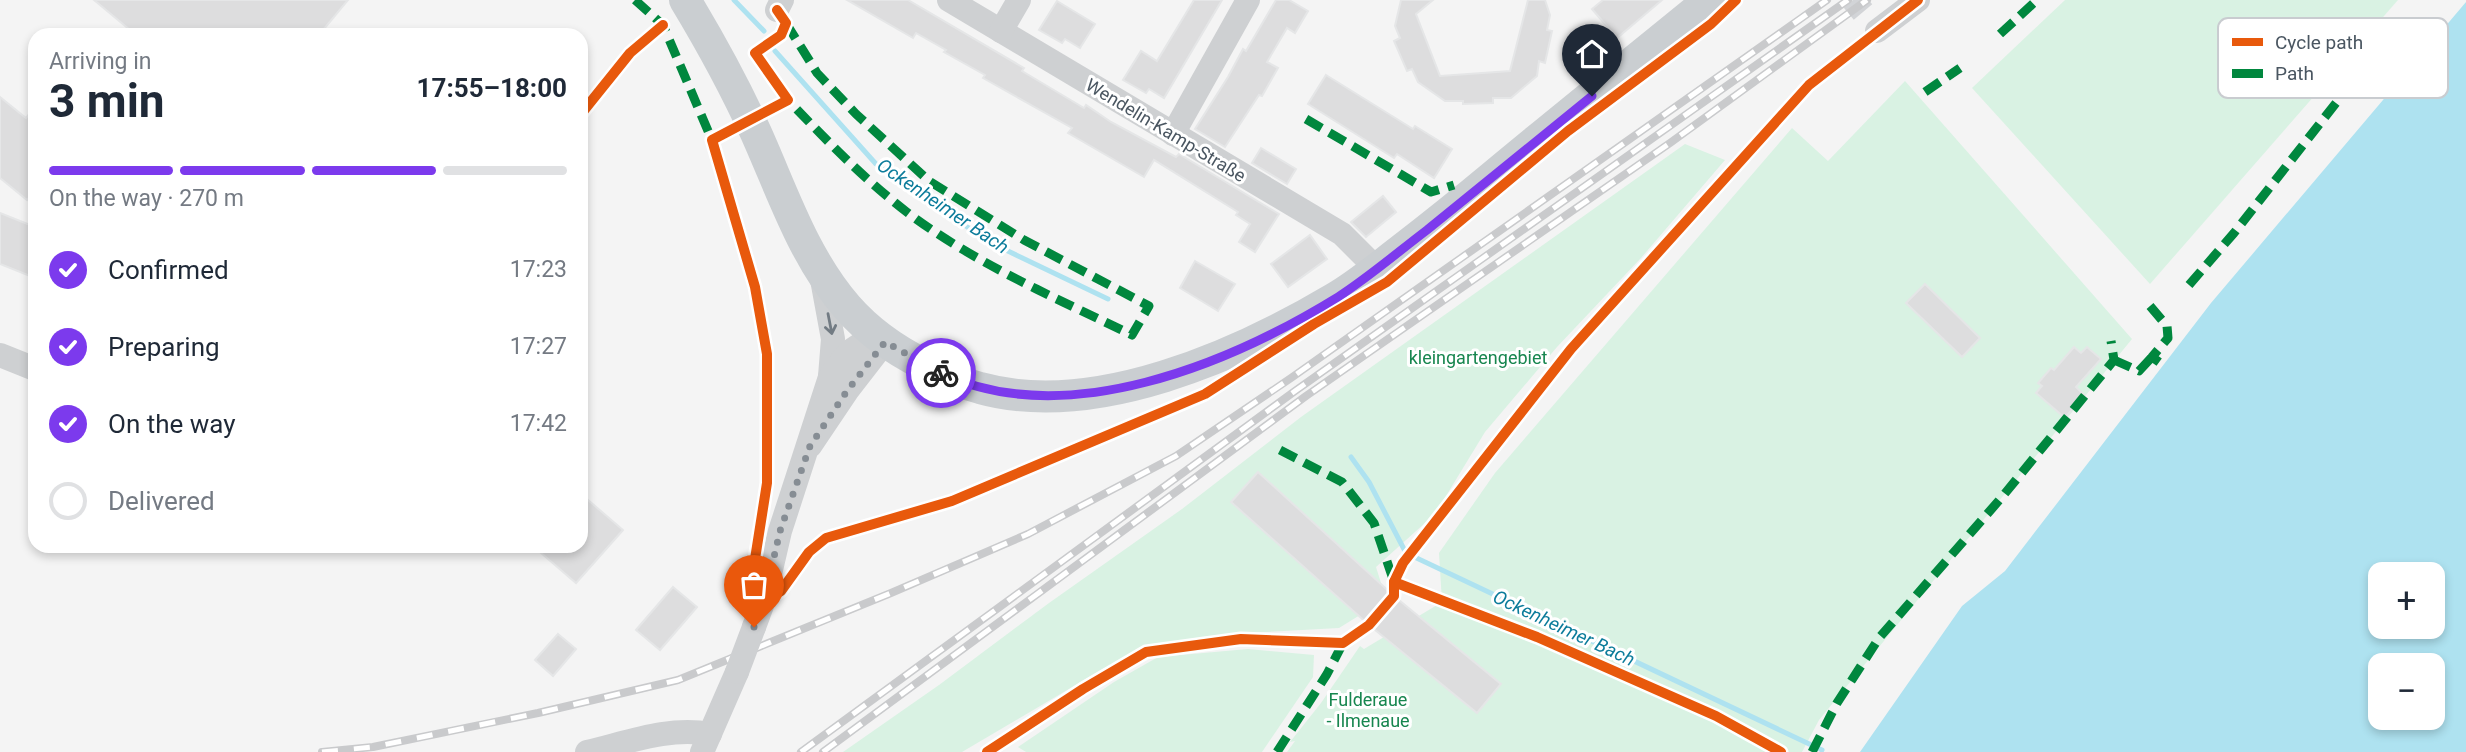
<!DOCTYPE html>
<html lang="en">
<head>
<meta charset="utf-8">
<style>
  body { margin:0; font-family:Roboto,sans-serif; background:#f2f2f3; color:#1f2937; height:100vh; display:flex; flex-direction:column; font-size:26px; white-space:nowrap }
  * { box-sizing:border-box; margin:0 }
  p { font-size:23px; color:#747a83 }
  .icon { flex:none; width:38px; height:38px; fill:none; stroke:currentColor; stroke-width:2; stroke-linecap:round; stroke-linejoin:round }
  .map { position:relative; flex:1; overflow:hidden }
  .details { position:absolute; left:28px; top:28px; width:560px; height:525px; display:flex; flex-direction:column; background:#fff; border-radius:21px; box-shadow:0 4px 10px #0003 }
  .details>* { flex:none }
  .tools { position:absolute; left:2368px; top:562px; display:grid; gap:14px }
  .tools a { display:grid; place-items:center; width:77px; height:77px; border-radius:14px; background:#fff; box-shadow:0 4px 10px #0003; font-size:35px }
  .pin { position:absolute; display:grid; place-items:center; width:60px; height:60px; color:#fff; margin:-72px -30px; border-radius:50% 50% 50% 0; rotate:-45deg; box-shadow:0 0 7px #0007 }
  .pin .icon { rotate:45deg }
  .courier { position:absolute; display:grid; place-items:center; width:70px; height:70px; margin:-35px; border:5px solid #7c3aed; border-radius:50%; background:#fff; color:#222; box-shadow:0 2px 9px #0007 }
  .overview em { font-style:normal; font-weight:700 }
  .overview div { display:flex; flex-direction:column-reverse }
  .overview { display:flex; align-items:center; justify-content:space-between; height:119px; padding:0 21px }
  h1 { font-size:46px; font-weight:700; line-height:52px }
  .bar { display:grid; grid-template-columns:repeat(4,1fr); gap:10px 7px; align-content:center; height:84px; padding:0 21px }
  .bar i { height:9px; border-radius:5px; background:#e0e1e3 }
  .bar .on { background:#7c3aed }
  .bar p { grid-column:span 4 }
  ol { padding:0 21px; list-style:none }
  li { display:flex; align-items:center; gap:21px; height:77px }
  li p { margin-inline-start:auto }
  li .icon { padding:7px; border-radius:50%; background:#7c3aed; color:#fff; stroke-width:4 }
  li:last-child { color:#747a83 }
  li i { width:38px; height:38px; border:4px solid #e0e1e3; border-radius:50% }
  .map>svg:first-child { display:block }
  .green { fill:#d9f2e3 }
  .water { fill:#aee2f0; fill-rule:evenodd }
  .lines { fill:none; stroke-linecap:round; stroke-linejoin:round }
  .stream { stroke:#aee2f0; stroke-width:5 }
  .building { fill:#ddddde; stroke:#e5e6e7; stroke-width:2 }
  .minor-tunnel { stroke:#d2d4d7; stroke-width:24; stroke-dasharray:24 12; stroke-linecap:butt }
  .minor { stroke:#ced0d2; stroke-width:24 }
  .major { stroke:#caced1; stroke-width:32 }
  .rail-casing { stroke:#c9cacc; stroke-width:8 }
  .rail { stroke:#fff; stroke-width:5; stroke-dasharray:16; stroke-linecap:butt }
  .minor-bridge { stroke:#ced0d2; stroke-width:24 }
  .quiet { stroke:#00873e; stroke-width:9; stroke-dasharray:18 9; stroke-linecap:butt }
  .cycleway-casing { stroke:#fff; stroke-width:15 }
  .cycleway { stroke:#e8590c; stroke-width:10 }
  .oneway { stroke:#727b83 }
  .done { stroke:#868d94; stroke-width:7; stroke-dasharray:0 12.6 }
  .route { stroke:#7c3aed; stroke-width:9 }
  .labels { text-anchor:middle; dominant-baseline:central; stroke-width:6; stroke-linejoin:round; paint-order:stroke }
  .street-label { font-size:18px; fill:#4a5661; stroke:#fff }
  .park-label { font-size:18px; fill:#17864f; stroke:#fff }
  .water-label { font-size:19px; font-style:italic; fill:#0c7c9b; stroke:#fff }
  .key { fill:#fff; stroke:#c9ccd0; stroke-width:2 }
  .key-label { font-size:19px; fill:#4a5661 }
</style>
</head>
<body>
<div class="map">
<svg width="2466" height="752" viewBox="0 0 2466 752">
  <rect width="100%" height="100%" fill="#f4f4f4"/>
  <!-- green -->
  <g class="green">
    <path d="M 2065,0 L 2398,0 L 2150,284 L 1972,88 Z"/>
    <path d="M 1905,81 L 2132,339 L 1819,720 L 1802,752 L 1287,752 L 1295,741 L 1290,742 L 1321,703 L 1360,646 L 1364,649 L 1442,602 L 1439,553 L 1495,473 L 1792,128 L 1828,161 Z"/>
    <path d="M 1685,144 L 1725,160 L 1641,258 L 1557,347 L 1485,432 L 1435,514 L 1376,567 L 1386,599 L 1339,628 L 1248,633 L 1154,644 L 1101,670 L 962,752 L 843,752 L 939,685 L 1049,603 L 1182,509 L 1301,417 Z"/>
    <path d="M 1248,649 L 1314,655 L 1313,677 L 1262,752 L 1026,752 L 1018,747 L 1114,682 L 1158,657 Z"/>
  </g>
  <!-- water -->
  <path class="water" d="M 2466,2 L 2466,752 L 1860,752 L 1962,606 L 2005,571 L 2211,303 ZM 2380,574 L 2432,574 L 2432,626 L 2380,626 ZM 2380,665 L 2432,665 L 2432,718 L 2380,718 Z"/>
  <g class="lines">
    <!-- stream -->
    <g class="stream">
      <path d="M 734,0 L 764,31"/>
      <path d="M 775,51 L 876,164 L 989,242 L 1108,299"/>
      <path d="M 1351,457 L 1369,482 L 1406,553 L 1822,750"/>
    </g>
  </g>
  <!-- building -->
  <g class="building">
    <path d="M 94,0 L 348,0 L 319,35 L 136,35 Z"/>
    <path d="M 847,0 L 908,0 L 1024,68 L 1022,71 L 1084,108 L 1086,105 L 1111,122 L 1176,157 L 1179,154 L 1279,214 L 1255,252 L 1239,242 L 1250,224 L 1236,215 L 1238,212 L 1154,160 L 1144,177 L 1068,133 L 1072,128 L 983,78 L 985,75 L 944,52 L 946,50 L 916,33 L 913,38 Z"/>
    <path d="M 1194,0 L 1222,0 L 1164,98 L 1149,89 L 1146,93 L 1123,80 L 1141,51 L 1157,61 Z"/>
    <path d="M 1276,0 L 1289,0 L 1308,11 L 1295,33 L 1287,28 L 1267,62 L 1278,68 L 1262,96 L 1259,95 L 1225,147 L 1195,129 L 1228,77 L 1243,49 L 1246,51 Z"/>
    <path d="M 1401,0 L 1433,0 L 1416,14 L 1440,76 L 1510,71 L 1528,0 L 1545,0 L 1550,15 L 1547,30 L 1552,31 L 1545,63 L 1539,61 L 1537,76 L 1511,98 L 1493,98 L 1493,103 L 1463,104 L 1463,101 L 1445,101 L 1418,82 L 1412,69 L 1407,71 L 1394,41 L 1400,38 L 1395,26 Z"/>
    <path d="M 1603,0 L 1662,0 L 1617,38 L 1592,9 Z"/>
    <path d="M 1057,1 L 1095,24 L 1080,48 L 1065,39 L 1062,43 L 1039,30 Z"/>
    <path d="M 1326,75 L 1413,129 L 1415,126 L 1452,149 L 1434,178 L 1397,154 L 1394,158 L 1308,104 Z"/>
    <path d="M 0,97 L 26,118 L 35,107 L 35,191 L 27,200 L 0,178 Z"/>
    <path d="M 1261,148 L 1296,169 L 1287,184 L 1252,163 Z"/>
    <path d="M 1383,196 L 1396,212 L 1366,237 L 1351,222 Z"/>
    <path d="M 0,213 L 35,227 L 35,278 L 0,264 Z"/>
    <path d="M 1310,235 L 1327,259 L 1288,287 L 1271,264 Z"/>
    <path d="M 1195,261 L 1235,284 L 1218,311 L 1180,288 Z"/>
    <path d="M 1925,284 L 1980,338 L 1962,357 L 1906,303 Z"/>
    <path d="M 2074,347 L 2081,353 L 2087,347 L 2101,359 L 2076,387 L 2084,395 L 2065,418 L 2036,393 L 2042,386 L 2038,383 L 2051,368 L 2054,370 Z"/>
    <path d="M 1258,472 L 1394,596 L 1501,684 L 1477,713 L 1369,625 L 1231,502 Z"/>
    <path d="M 581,494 L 623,530 L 576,583 L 533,546 L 581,546 Z"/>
    <path d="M 673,587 L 697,607 L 660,650 L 636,630 Z"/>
    <path d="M 558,634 L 576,649 L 553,676 L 535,660 Z"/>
  </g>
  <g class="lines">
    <!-- minor-tunnel -->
    <path class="minor-tunnel" d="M 1853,0 L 1863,12"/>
    <!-- minor -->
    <g class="minor">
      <path d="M 949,0 L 1342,234 L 1377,269"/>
      <path d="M 777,10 L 782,0"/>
      <path d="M 1001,31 L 1019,0"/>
      <path d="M 1877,31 L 1918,0"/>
      <path d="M 1173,134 L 1248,0"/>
      <path d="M 821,274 L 833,339 L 830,376"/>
      <path d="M 0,355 L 35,369"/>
      <path d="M 754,627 L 764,600 L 780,531 L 830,377 C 843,357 859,335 885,342 L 847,391 L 810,446"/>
      <path d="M 587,752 C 626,743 669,726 710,734"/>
      <path d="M 702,752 L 737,672"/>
    </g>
    <!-- major -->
    <path class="major" d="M 685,0 C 711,43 735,87 756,133 C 783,193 803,256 847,307 C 868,331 895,350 923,364 C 941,374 960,383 980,388 C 1094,420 1239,355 1335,298 C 1359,284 1380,266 1401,250 C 1432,226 1462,202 1492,177 C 1564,117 1637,59 1709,0"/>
    <defs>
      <g id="rail">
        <path d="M 322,752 L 373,747 L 538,713 L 678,680 L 891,593 L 1028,534 L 1176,456 L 1291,378 L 1827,0"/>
        <path d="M 801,752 L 1295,391 L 1848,0"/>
        <path d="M 823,752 L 1306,396 L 1670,143 L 1867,0"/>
      </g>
    </defs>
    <!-- rail casing -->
    <use href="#rail" class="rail-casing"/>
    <!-- rail -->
    <use href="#rail" class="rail"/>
    <!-- minor-bridge -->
    <path class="minor-bridge" d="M 737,672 L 754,627"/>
    <!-- quiet -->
    <g class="quiet">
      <path d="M 635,0 L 663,25 L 714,145"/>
      <path d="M 786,23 L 817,73 L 856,114 L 929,181 L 1024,240 L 1149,306 L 1132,335 C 1056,298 976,264 908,213 C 864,179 826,140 788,100"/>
      <path d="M 2000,34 L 2037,0"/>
      <path d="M 1925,92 L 1960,68"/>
      <path d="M 1306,119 L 1431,192 L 1454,185"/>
      <path d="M 2189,285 L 2234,233 L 2354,80"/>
      <path d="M 2150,306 L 2167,326 L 2168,338 L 2152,357 L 2163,365"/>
      <path d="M 2114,360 L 2139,371 L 2152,357"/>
      <path d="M 1280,450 L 1342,482 L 1374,523 L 1394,582"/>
      <path d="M 1277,752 L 1327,674 L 1343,643"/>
      <path d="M 1812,752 L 1837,703 L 1879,638 L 2002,497 L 2114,360 L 2111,341"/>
    </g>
    <defs>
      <g id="cycleway">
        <path d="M 777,10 L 786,23 L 781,35 L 755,53 L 788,100 L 712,140 L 755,287 L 767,354 L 767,483 L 749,597 L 764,600 L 781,591 L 809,552 L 826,538 L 952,501 L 1205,394 L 1314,324 L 1387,282 L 1568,131 L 1711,24 L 1736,0"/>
        <path d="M 581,114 L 630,53 L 663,25"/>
        <path d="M 1394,582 L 1537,637 L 1716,716 L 1781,752"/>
        <path d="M 987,752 L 1083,689 L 1146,652 L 1241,639 L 1343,643 L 1369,625 L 1394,596 L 1394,582 L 1403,563 L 1571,349 L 1809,85 L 1918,0"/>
      </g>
    </defs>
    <!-- cycleway casing -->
    <use href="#cycleway" class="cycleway-casing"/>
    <!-- cycleway -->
    <use href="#cycleway" class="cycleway"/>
  </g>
  <!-- one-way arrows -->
  <defs><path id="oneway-shaft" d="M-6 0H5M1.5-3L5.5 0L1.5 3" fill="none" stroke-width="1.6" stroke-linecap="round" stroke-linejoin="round" transform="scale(1.75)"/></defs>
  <use class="oneway" href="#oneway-shaft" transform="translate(830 324) rotate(79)"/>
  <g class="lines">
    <!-- done -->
    <path class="done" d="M 754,627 L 764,600 L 780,531 L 810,446 L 847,391 L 885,342 L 941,373"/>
    <!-- route -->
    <path class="route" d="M 941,373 C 1066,432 1229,364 1338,297 C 1369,277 1398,252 1427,230 C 1482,186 1537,141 1592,96"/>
  </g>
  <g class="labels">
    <!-- street labels -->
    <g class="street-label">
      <text transform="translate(1166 130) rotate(31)">Wendelin-Kamp-Straße</text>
    </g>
    <!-- park labels -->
    <g class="park-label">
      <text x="1478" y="357">kleingartengebiet</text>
      <text x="1368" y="699">Fulderaue<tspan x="1368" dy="21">- Ilmenaue</tspan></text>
    </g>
    <!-- water labels -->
    <g class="water-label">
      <text transform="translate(943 206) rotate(34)">Ockenheimer Bach</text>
      <text transform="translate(1564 628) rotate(25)">Ockenheimer Bach</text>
    </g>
  </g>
  <!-- legend -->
  <rect x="2218" y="18" width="230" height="80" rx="10" class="key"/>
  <rect x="2232" y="38" width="31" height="8" fill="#e8590c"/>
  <rect x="2232" y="69" width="31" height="9" fill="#00873e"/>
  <g class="key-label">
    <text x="2275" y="49">Cycle path</text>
    <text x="2275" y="80">Path</text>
  </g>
</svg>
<div class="tools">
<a>+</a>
<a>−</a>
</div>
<div class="pin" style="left:754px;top:627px;background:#ea580c"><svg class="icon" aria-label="bag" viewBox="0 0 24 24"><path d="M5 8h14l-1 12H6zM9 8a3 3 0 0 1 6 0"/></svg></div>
<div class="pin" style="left:1592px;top:96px;background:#1f2937"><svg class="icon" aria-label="home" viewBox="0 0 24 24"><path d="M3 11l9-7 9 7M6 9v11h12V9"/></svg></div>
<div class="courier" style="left:941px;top:373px"><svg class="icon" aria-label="bike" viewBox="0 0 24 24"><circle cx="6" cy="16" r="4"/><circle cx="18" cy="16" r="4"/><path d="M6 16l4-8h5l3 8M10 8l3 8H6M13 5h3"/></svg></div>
<section class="details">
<div class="overview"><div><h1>3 min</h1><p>Arriving in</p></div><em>17:55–18:00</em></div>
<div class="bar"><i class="on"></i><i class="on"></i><i class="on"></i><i></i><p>On the way · 270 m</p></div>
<ol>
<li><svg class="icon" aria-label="check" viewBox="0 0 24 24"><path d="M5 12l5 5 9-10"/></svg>Confirmed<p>17:23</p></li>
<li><svg class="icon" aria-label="check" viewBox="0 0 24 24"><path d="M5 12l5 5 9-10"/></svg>Preparing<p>17:27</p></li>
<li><svg class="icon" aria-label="check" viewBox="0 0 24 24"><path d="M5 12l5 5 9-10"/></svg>On the way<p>17:42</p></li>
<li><i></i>Delivered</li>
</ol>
</section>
</div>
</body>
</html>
